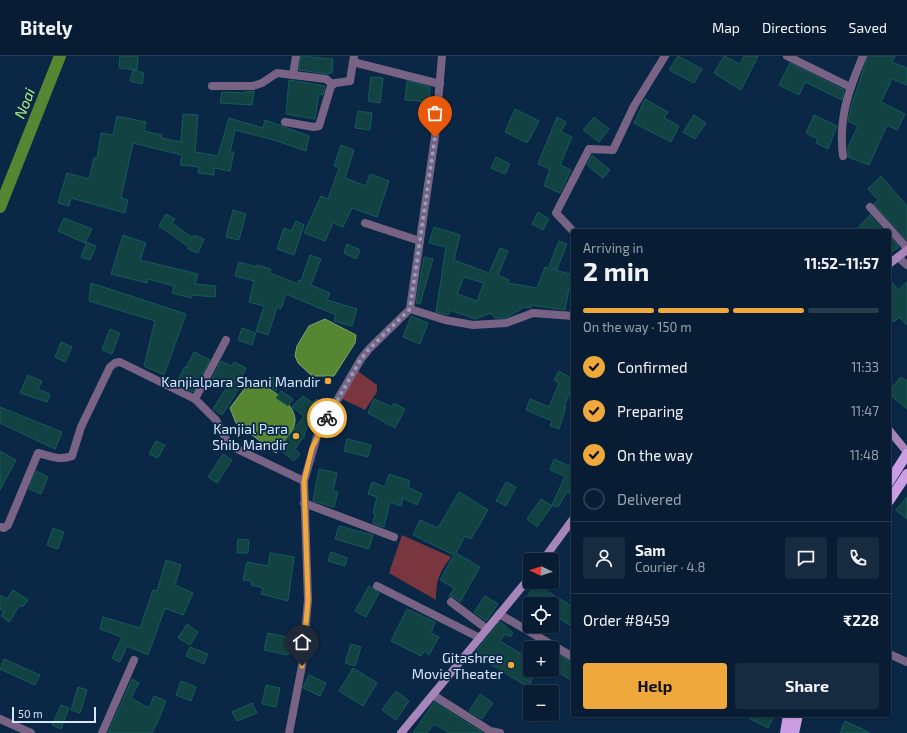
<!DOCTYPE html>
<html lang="en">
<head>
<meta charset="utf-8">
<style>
  body { margin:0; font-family:"Exo 2",sans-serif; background:#162a40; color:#f1f3f6; height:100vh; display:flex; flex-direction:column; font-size:15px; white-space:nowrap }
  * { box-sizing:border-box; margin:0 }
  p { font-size:13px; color:#98a2ac }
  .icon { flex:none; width:22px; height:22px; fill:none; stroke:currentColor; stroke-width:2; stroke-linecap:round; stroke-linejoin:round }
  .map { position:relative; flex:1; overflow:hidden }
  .drawer { position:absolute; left:571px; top:173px; width:320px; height:488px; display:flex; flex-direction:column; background:#081d34; border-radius:4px; box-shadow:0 1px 3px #0004,0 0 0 1px #293b4f }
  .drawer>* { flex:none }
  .needle { width:26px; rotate:274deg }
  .fabs { position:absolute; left:523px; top:497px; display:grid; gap:8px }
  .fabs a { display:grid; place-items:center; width:36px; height:36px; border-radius:4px; background:#081d34; box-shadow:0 1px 3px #0004,0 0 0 1px #293b4f; font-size:20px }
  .scale { position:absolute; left:12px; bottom:10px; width:84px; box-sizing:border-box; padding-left:4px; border:2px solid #d6e7fc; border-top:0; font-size:11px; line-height:14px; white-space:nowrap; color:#d6e7fc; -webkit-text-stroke:3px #0b2746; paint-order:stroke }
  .pin { position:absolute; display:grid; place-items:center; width:34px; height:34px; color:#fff; margin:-41px -17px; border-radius:50% 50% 50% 0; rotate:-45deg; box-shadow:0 0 4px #0007 }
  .pin .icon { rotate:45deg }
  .courier { position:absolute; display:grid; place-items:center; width:40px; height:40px; margin:-20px; border:3px solid #eea83c; border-radius:50%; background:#fff; color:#222; box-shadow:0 1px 5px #0007 }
  .overview em { font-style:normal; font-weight:700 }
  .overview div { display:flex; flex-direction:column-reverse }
  .overview { display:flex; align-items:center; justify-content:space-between; height:68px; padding:0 12px }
  h1 { font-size:26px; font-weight:700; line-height:30px }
  .bar { display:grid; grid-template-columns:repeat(4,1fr); gap:6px 4px; align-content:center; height:48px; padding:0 12px }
  .bar i { height:5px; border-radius:3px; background:#293b4f }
  .bar .selected { background:#eea83c }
  .bar p { grid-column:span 4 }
  .line { display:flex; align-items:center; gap:10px; padding:0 12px; border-top:1px solid #293b4f }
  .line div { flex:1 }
  .round { display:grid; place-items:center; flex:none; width:42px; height:42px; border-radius:4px; background:#162a40 }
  ol { padding:0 12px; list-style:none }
  li { display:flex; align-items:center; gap:12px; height:44px }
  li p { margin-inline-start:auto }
  li .icon { padding:4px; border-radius:50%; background:#eea83c; color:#111; stroke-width:4 }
  li:last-child { color:#98a2ac }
  li i { width:22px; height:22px; border:2px solid #293b4f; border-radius:50% }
  .action { display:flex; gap:8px; margin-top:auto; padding:8px 12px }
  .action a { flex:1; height:46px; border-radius:4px; background:#eea83c; color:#111; font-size:16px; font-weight:700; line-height:46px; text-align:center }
  .action a+a { background:#162a40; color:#f1f3f6 }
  header { display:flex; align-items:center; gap:24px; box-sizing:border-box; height:56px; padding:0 20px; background:#081d34; border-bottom:1px solid #293b4f }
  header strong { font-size:19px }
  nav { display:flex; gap:22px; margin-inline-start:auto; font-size:14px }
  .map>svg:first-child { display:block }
  .green { fill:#79363f }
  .water { fill:#568632; stroke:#7ca36f }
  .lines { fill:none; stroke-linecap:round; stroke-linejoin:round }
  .canal { stroke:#568632; stroke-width:12 }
  .building { fill:#124242; stroke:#145c5b; fill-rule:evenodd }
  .street { stroke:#796384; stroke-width:8 }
  .secondary { stroke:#a785b9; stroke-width:8 }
  .primary { stroke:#cb9ee3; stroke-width:10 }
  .done { stroke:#8fa4bc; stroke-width:4; stroke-dasharray:0 7.2 }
  .route { stroke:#eea83c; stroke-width:5 }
  .poi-dot { fill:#eea83c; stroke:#0b2746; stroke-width:1.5 }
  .labels { text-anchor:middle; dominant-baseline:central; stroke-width:3.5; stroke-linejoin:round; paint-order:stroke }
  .poi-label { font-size:14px; fill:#d6e7fc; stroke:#0b2746; text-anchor:end }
  .water-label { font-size:15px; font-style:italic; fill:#aced80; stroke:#0b2746 }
</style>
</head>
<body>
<header>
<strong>Bitely</strong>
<nav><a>Map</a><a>Directions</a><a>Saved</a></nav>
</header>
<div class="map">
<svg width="907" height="677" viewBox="0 0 907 677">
  <rect width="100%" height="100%" fill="#0b2746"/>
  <!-- green -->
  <g class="green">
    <path d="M 355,313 L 377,329 L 377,336 L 365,354 L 338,341 Z"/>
    <path d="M 402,479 L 451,501 C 439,517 436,524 436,544 L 389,517 Z"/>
  </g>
  <!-- water -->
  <g class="water">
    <path d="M 325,263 L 356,279 L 355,287 L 334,320 L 312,320 L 298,307 L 295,300 L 297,290 L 309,270 Z"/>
    <path d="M 254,325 C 268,331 296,347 295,365 C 294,377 283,388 276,397 L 236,367 L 230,352 L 248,328 Z"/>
  </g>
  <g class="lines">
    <!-- canal -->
    <path class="canal" d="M 0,151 L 60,0"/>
  </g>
  <!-- building -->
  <g class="building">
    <path d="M 120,0 L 138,0 L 137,14 L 119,12 Z"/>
    <path d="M 301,0 L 333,3 L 332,17 L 329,16 L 329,18 L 299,14 Z"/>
    <path d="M 678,0 L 702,13 L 694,27 L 669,14 Z"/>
    <path d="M 724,0 L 740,8 L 744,0 L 758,0 L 741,34 L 714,17 Z"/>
    <path d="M 868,0 L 895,0 L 892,6 L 907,12 L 907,29 L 892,23 L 881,46 L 905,58 L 897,74 L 887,69 L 869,109 L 848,101 L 848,91 L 858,70 L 848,65 L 851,51 Z"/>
    <path d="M 790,7 L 844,34 L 842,44 L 805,26 L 799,39 L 779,29 Z"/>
    <path d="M 133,14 L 144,17 L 142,28 L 130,25 Z"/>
    <path d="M 371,21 L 383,22 L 380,47 L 368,45 Z"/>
    <path d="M 289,24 L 325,30 L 323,39 L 319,38 L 315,63 L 286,58 Z"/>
    <path d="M 407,25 L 430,31 L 429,46 L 405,44 Z"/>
    <path d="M 254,35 L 252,49 L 220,47 L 222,36 L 245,37 L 245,36 Z"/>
    <path d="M 645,43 L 668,56 L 664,62 L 679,70 L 671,86 L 634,67 Z"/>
    <path d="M 515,53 L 539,65 L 528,86 L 525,86 L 505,76 Z"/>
    <path d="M 358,55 L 372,57 L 370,74 L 355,72 Z"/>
    <path d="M 183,58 L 198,59 L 195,96 L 218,100 L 229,62 L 263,72 L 265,64 L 309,80 L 306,95 L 274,84 L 235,74 L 230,96 L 234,96 L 230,115 L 214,112 L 214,119 L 198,117 L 199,111 L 180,109 L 182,99 L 133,87 L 121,142 L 128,144 L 125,157 L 71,142 L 69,150 L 58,147 L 67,117 L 89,123 L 94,102 L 97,102 L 101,77 L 113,79 L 117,60 L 146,66 L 144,75 L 162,79 L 161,82 L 181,86 Z"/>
    <path d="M 694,59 L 706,67 L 695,83 L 683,76 Z"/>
    <path d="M 814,59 L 837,70 L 828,93 L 816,87 L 818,83 L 806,77 Z"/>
    <path d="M 557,61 L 566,66 L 561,76 L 572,81 L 560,109 L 571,114 L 560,137 L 544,130 L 550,113 L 538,108 Z"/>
    <path d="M 594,61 L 609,73 L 599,86 L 583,74 Z"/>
    <path d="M 341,89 L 354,94 L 345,122 L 366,130 L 370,118 L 389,125 L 377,161 L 352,152 L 343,171 L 333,167 L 325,185 L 304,177 L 321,140 L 328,143 L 339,112 L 334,110 Z"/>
    <path d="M 592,99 L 610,114 L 603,122 L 587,109 Z"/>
    <path d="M 496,101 L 510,108 L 505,118 L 491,112 Z"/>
    <path d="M 881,120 L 907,150 L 907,184 L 874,148 L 878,144 L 868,133 Z"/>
    <path d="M 233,154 L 246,158 L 239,184 L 226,181 Z"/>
    <path d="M 538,156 L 549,163 L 543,174 L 532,168 Z"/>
    <path d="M 166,158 L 175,163 L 172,167 L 193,182 L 194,179 L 204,183 L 198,197 L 188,193 L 189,191 L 159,170 Z"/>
    <path d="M 870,159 L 884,175 L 855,175 Z"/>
    <path d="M 64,162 L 92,173 L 85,187 L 58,175 Z"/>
    <path d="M 296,165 L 304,169 L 294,199 L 277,193 L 284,172 L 291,175 Z"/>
    <path d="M 434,171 L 460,179 L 454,204 L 489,217 L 500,192 L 508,195 L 498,219 L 509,224 L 508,227 L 537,232 L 545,211 L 573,219 L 573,233 L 569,232 L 565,254 L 531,249 L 531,252 L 525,251 L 505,262 L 495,262 L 491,257 L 475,263 L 450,254 L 448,259 L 436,256 L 446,191 L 429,187 ZM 464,221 L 484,227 L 477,245 L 457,238 Z"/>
    <path d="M 123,179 L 146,187 L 140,204 L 198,218 L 195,228 L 216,230 L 215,241 L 192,239 L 191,242 L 172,237 L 174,230 L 148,223 L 147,227 L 111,218 Z"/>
    <path d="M 889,180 L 899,191 L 889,198 Z"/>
    <path d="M 559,185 L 567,188 L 557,213 L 549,210 Z"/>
    <path d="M 87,186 L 96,190 L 90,204 L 81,201 Z"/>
    <path d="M 347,188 L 360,194 L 356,203 L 344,197 Z"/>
    <path d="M 310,199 L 321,203 L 311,229 L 330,237 L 327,244 L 357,253 L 352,270 L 334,265 L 336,259 L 286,238 L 281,253 L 277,251 L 268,279 L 256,275 L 264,250 L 249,246 L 254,225 L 235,220 L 239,206 L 257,211 L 257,209 L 271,213 L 270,217 L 298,228 L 299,224 L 301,225 Z"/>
    <path d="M 424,201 L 433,203 L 420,248 L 416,247 Z"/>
    <path d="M 889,223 L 898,234 L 907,226 L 907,269 L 899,261 L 894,266 L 889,261 Z"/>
    <path d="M 91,227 L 186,258 L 164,319 L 144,310 L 155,265 L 89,245 Z"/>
    <path d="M 411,260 L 428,267 L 420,288 L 403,281 Z"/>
    <path d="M 242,272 L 256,277 L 252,289 L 238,284 Z"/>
    <path d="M 110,273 L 120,277 L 112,298 L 102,294 Z"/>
    <path d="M 61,286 L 72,291 L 65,306 L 55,301 Z"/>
    <path d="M 194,296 L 210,304 L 193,336 L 176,327 L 185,311 L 186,312 Z"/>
    <path d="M 221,305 L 232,310 L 234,306 L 246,312 L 238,329 L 240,331 L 222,359 L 213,353 L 227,331 L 212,323 Z"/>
    <path d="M 559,315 L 573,323 L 573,325 L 568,335 L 570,336 L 564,351 L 566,351 L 559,373 L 550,370 L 552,365 L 526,354 L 530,343 L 549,351 L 559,327 L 554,324 Z"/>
    <path d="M 28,319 L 42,325 L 38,333 L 50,338 L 47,346 L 20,337 Z"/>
    <path d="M 271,320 L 281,326 L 276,335 L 266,328 Z"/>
    <path d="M 901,321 L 907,325 L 907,353 L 889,338 L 889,335 Z"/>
    <path d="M 281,335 L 293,343 L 288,350 L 276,342 Z"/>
    <path d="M 303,340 L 313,347 L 316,343 L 320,345 L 304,378 L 305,379 L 295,393 L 300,398 L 294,405 L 279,393 L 304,360 L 292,351 Z"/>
    <path d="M 374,343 L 392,351 L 394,347 L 405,353 L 395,372 L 368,357 Z"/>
    <path d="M 0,351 L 62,376 L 55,393 L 0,367 Z"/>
    <path d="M 347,383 L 371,389 L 368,401 L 344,395 Z"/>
    <path d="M 156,385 L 165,389 L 158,402 L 149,398 Z"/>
    <path d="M 0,395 L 16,404 L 0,434 Z"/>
    <path d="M 223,398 L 232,404 L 217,427 L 208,421 Z"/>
    <path d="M 573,402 L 573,428 L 569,437 L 567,436 L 558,451 L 552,449 L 565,420 L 550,414 L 554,403 L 569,410 Z"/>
    <path d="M 319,413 L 337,417 L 333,435 L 338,436 L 334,451 L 313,445 Z"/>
    <path d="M 36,415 L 48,421 L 41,438 L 29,433 Z"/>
    <path d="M 389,418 L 410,425 L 408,431 L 422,438 L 417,449 L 403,442 L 401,450 L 390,446 L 384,471 L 373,467 L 375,457 L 373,457 L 377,441 L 368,438 L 372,426 L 385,431 Z"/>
    <path d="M 506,426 L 516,431 L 506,450 L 496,445 Z"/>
    <path d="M 459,436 L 488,454 L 471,483 L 465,480 L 456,497 L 480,511 L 460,546 L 454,541 L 449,541 L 454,532 L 440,524 L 454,499 L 413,479 L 420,464 L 438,472 Z"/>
    <path d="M 907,441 L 907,463 L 896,454 Z"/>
    <path d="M 541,443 L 552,450 L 537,471 L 527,463 Z"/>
    <path d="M 339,470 L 373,479 L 369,493 L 335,483 Z"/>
    <path d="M 53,472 L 64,476 L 58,493 L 47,489 Z"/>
    <path d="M 238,483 L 249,484 L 248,497 L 237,497 Z"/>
    <path d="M 331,496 L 347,502 L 345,510 L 328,505 Z"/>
    <path d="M 270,497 L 294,501 L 288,545 L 261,538 L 263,532 L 251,529 L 252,525 L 243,524 L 247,506 L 268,510 Z"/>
    <path d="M 166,504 L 181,509 L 175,529 L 193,537 L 183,559 L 165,552 L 148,599 L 127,590 L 120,606 L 112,602 L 122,581 L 100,573 L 103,561 L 140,572 L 153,534 L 157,535 Z"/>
    <path d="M 535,528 L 573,551 L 573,571 L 552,558 L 552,548 L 535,548 L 526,543 Z"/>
    <path d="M 369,530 L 379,537 L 366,561 L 355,555 Z"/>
    <path d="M 13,534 L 28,544 L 23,551 L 20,549 L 9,566 L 1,560 L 4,555 L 0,553 L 0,539 L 7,543 Z"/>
    <path d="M 485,540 L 498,548 L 486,565 L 474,556 Z"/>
    <path d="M 407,553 L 435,566 L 431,577 L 439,581 L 429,599 L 424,595 L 421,600 L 391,585 Z"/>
    <path d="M 500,565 L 513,577 L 510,581 L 505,578 L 500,585 L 530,603 L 530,614 L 536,614 L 528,631 L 474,598 Z"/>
    <path d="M 187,568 L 198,576 L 190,589 L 178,582 Z"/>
    <path d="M 268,577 L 292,582 L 288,599 L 264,594 Z"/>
    <path d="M 351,588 L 361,591 L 355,610 L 345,607 Z"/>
    <path d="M 190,591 L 208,598 L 204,608 L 186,600 Z"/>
    <path d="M 552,595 L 573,606 L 573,625 L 552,613 Z"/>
    <path d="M 4,603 L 40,619 L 35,629 L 0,613 Z"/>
    <path d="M 353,612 L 377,627 L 363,650 L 339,635 Z"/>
    <path d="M 309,619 L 326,627 L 320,640 L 303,632 Z"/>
    <path d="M 132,623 L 139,627 L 131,642 L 149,652 L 154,640 L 166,645 L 158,665 L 152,677 L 108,677 Z"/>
    <path d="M 181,625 L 196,631 L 191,645 L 176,639 Z"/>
    <path d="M 266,629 L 280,632 L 276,651 L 262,648 Z"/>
    <path d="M 78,631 L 87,634 L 80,657 L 71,654 Z"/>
    <path d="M 396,635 L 409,645 L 396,664 L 382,654 Z"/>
    <path d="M 480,638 L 493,647 L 482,663 L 469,655 Z"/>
    <path d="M 434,646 L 483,677 L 449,677 L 434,668 L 427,677 L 413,677 Z"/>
    <path d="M 252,647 L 257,657 L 237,665 L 232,656 Z"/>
    <path d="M 61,649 L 69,652 L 61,673 L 52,669 Z"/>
    <path d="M 743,659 L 774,659 L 768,672 Z"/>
    <path d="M 845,665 L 870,677 L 840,677 Z"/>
  </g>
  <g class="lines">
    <!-- street -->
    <g class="street">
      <path d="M 787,0 L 850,31"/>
      <path d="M 353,6 L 440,28"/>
      <path d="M 293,19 L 296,0"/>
      <path d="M 212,30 L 253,30 L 262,27 L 277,17 L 326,23 L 332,28"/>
      <path d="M 285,66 L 314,71 L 319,70 L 331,30 L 335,27 L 350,25 L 354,0"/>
      <path d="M 843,100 C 838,63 849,33 863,0"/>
      <path d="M 870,151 L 907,192"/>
      <path d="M 365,167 L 420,185"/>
      <path d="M 573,175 L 556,157 L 589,93 L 613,94 L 634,50 L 665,0"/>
      <path d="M 898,201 L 907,209"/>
      <path d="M 410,253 L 445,264 L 473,269 L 506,267 L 533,257 L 573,260"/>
      <path d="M 195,343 L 226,284"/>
      <path d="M 304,447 L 394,481"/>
      <path d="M 0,471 L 4,472 L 8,469 L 38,397 C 50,400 60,405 72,400 L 81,371 L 110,311 L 115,307 L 120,306 L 195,343 L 216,364 L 227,385 L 239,394 L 304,425"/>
      <path d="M 377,530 L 480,582"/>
      <path d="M 451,546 L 487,573"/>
      <path d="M 499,558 L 573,601"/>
      <path d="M 889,598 L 907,606"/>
      <path d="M 433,639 L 490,675 L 500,677"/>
      <path d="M 0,663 L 31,677"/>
      <path d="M 102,677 L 134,604"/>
      <path d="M 289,677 L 302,610 L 308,544 L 304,425 L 318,377 L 361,303 L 369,293 L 410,253 L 435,81 L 442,0"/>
    </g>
    <!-- secondary -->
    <g class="secondary">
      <path d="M 889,208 L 907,194"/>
      <path d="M 889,374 L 907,396"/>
      <path d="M 543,504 L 573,463"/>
      <path d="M 401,677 L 530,521"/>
    </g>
    <!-- primary -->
    <g class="primary">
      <path d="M 889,426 L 907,398"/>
      <path d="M 889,445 L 907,418"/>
      <path d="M 785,677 L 788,659"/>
      <path d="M 794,677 L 798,659"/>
    </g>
  </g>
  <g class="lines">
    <!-- done -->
    <path class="done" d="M 327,362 L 361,303 L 369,293 L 410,253 L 435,81"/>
    <!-- route -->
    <path class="route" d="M 302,610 L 308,544 L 304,425 L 312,392 L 327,362"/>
  </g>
  <!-- markers -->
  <g class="poi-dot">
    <circle cx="328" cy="325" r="4"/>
    <circle cx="296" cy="380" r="4"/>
    <circle cx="511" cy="609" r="4"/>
  </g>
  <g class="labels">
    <!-- poi labels -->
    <g class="poi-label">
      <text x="320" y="325">Kanjialpara Shani Mandir</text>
      <text x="288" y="372">Kanjial Para<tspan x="288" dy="16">Shib Mandir</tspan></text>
      <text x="503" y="601">Gitashree<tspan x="503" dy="16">Movie Theater</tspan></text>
    </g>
    <!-- water labels -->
    <g class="water-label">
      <text transform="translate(24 47) rotate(-68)">Noai</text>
    </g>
  </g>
</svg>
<div class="fabs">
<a><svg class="needle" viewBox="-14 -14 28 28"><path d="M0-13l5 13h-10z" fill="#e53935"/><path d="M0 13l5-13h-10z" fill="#98a2ac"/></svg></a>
<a><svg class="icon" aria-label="locate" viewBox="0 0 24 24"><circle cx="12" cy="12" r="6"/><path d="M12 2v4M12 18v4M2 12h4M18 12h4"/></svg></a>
<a>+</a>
<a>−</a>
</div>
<div class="scale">50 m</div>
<div class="pin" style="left:435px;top:81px;background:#ea580c"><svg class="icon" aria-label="bag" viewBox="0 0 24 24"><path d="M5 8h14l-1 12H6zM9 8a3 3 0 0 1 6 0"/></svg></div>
<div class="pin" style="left:302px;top:610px;background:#1f2937"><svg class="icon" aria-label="home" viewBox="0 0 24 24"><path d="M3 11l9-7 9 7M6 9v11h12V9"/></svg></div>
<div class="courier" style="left:327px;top:362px"><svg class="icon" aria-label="bike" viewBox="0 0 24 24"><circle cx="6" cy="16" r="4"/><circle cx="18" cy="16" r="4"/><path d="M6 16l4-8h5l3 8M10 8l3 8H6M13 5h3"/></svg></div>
<section class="drawer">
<div class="overview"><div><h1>2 min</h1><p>Arriving in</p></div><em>11:52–11:57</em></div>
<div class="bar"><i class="selected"></i><i class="selected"></i><i class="selected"></i><i></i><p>On the way · 150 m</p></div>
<ol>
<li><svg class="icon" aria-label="check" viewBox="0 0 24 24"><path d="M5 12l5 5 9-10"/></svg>Confirmed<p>11:33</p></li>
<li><svg class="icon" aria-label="check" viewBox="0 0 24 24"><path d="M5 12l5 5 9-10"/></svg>Preparing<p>11:47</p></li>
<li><svg class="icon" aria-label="check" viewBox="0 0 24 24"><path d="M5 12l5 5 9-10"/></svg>On the way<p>11:48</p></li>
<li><i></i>Delivered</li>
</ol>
<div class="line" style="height:72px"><a class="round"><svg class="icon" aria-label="person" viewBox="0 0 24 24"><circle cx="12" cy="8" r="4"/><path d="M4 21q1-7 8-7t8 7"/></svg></a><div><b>Sam</b><p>Courier · 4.8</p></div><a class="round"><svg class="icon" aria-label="chat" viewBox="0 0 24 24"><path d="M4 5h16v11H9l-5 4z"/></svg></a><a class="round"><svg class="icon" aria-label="phone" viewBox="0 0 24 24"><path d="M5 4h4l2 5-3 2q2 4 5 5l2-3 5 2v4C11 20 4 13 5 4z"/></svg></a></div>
<div class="line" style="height:52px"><div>Order #8459</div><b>₹228</b></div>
<div class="action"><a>Help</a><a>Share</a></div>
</section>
</div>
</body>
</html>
